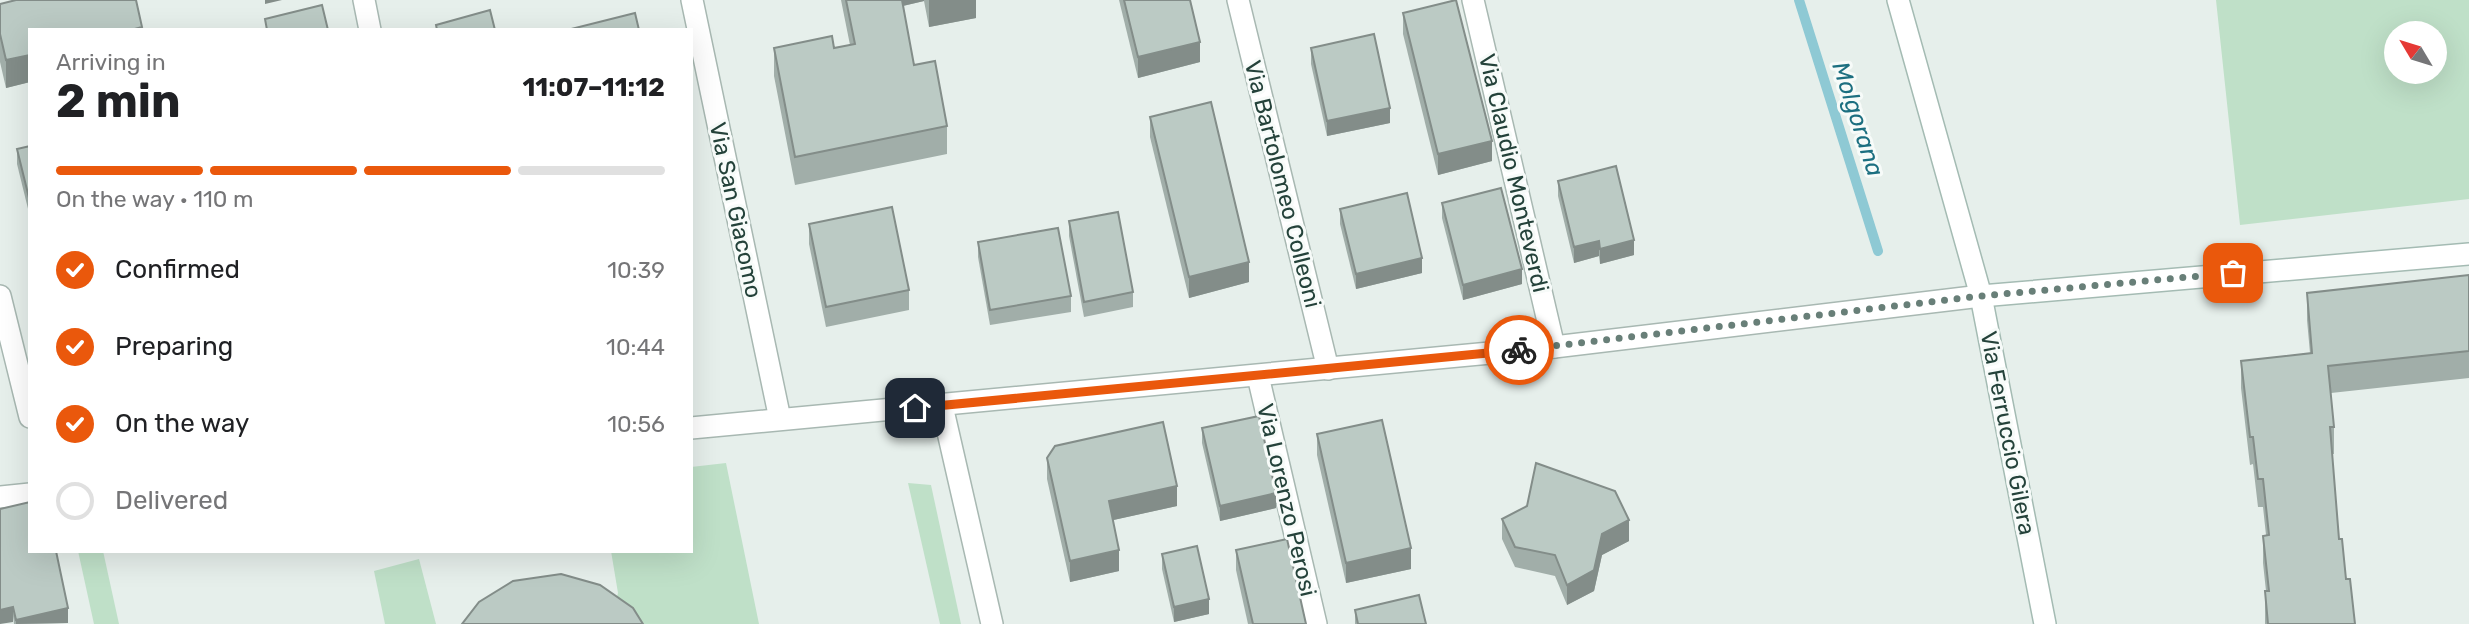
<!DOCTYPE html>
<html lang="en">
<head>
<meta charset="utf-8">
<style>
  body { margin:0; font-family:Rubik,sans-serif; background:#f2f2f2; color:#202124; height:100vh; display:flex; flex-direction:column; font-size:26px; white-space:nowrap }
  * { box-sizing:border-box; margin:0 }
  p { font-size:23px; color:#757577 }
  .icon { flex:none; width:38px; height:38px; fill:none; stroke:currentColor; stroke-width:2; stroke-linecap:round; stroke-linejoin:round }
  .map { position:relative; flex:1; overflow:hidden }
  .details { position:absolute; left:28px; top:28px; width:665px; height:525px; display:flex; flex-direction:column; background:#fff; border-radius:0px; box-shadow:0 7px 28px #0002 }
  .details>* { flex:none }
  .needle { width:46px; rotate:308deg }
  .tools { position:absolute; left:2384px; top:21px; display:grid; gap:14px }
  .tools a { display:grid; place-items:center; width:63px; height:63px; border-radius:50%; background:#fff; box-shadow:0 7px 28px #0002; font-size:35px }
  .pin { position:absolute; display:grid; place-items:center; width:60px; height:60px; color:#fff; margin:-30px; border-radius:14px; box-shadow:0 4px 10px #0006 }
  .courier { position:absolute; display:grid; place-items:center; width:70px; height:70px; margin:-35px; border:5px solid #ea580c; border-radius:50%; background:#fff; color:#222; box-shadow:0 2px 9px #0007 }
  .headline em { font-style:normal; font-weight:700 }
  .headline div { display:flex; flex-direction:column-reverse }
  .headline { display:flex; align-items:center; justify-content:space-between; height:119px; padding:0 28px }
  h1 { font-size:46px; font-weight:700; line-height:52px }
  .bar { display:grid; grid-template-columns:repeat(4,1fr); gap:10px 7px; align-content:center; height:84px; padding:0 28px }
  .bar i { height:9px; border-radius:5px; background:#e0e0e0 }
  .bar .on { background:#ea580c }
  .bar p { grid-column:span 4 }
  ol { padding:0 28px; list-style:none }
  li { display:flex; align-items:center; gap:21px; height:77px }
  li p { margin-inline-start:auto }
  li .icon { padding:7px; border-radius:50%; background:#ea580c; color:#fff; stroke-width:4 }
  li:last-child { color:#757577 }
  li i { width:38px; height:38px; border:4px solid #e0e0e0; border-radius:50% }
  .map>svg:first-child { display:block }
  .green { fill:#bfe0c8; fill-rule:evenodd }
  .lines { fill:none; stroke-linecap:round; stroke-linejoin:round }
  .stream { stroke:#8ec9d4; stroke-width:10 }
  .street-casing { stroke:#a8b8b2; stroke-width:24 }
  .secondary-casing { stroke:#a4bbb3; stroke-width:24 }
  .street { stroke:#fff; stroke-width:21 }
  .secondary { stroke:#fff; stroke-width:21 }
  .wall { fill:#a1aea9 }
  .shaded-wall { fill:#838d89 }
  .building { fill:#bbcac4; stroke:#838d89; stroke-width:2 }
  .done { stroke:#687f78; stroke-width:7; stroke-dasharray:0 12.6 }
  .route { stroke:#ea580c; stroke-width:9 }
  .labels { text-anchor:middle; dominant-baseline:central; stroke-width:6; stroke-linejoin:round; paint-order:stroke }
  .street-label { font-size:23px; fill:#24423a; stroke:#f7fbf9 }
  .water-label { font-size:24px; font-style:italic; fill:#1c6f80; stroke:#f7fbf9 }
</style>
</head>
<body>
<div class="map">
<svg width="2469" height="624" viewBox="0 0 2469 624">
  <rect width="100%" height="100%" fill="#e6efeb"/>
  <!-- green -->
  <g class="green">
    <path d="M 2216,0 L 2469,0 L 2469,199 L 2240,225 ZM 2434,33 L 2434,72 L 2396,72 L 2396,33 Z"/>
    <path d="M 726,463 L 759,624 L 628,624 L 612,614 L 618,593 L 611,551 L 691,551 L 691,467 Z"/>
    <path d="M 908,483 L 931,485 L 961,624 L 940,624 Z"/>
    <path d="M 78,551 L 103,551 L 119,624 L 94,624 Z"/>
    <path d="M 419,559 L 436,624 L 385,624 L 374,571 Z"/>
  </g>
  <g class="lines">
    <!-- stream -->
    <path class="stream" d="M 1799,0 L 1878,251"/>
    <defs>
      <g id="street">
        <path d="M 364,0 L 370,30"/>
        <path d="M 692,0 L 780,419"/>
        <path d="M 1238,0 L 1328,369"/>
        <path d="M 1473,0 L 1554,347"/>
        <path d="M 0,296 L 30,417"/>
        <path d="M 1258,376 L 1316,624"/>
        <path d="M 942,406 L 992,624"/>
        <path d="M 691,428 L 1554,347 L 1981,296"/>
        <path d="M 0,497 L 30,494"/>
      </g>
      <g id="secondary">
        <path d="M 1898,0 L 1981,296 L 2045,624"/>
        <path d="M 1981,296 L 2469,254"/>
      </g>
    </defs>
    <!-- street casing -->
    <use href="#street" class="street-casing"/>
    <!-- secondary casing -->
    <use href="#secondary" class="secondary-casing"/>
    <!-- street -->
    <use href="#street" class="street"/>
    <!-- secondary -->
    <use href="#secondary" class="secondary"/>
  </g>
  <!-- wall -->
  <g class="wall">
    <path d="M 841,0 L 976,0 L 976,18 L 929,27 L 924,1 L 903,6 L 914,65 L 947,126 L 947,154 L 795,185 L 774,76 L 774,48 L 834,48 L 850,45 Z"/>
    <path d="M 1119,0 L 1190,0 L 1200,62 L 1138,78 Z"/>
    <path d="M 0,4 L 142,30 L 30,30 L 30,82 L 6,88 L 0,62 Z"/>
    <path d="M 1403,13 L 1492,161 L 1438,175 L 1403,34 Z"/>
    <path d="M 1311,48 L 1390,123 L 1327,136 L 1311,64 Z"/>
    <path d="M 1150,117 L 1249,282 L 1189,298 L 1150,137 Z"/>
    <path d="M 30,146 L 30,217 L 17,164 L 17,149 Z"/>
    <path d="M 1558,181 L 1634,255 L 1600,264 L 1599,256 L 1574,263 L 1558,196 Z"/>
    <path d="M 1442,203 L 1522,284 L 1463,300 L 1442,218 Z"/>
    <path d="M 1340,209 L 1422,273 L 1356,289 L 1340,224 Z"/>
    <path d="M 1069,221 L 1133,292 L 1133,307 L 1084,317 L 1069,236 Z"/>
    <path d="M 809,224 L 909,290 L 909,310 L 826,327 L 809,244 Z"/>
    <path d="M 978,242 L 1071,296 L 1071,312 L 990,325 L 978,257 Z"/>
    <path d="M 2469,275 L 2469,378 L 2331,393 L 2334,427 L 2334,454 L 2332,454 L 2339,539 L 2355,624 L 2265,624 L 2265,591 L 2266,591 L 2263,563 L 2263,536 L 2266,535 L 2263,507 L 2258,507 L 2253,464 L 2250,465 L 2241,388 L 2241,361 L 2310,353 L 2307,320 L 2307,293 Z"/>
    <path d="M 1202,428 L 1276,508 L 1220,521 L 1202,443 Z"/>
    <path d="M 1317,434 L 1411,569 L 1346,583 L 1317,455 Z"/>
    <path d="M 1047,458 L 1177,506 L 1113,520 L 1119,571 L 1070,582 L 1047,479 Z"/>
    <path d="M 0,509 L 68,623 L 14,624 Z"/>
    <path d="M 1502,519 L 1629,541 L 1602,555 L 1594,591 L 1567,605 L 1555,576 L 1515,567 L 1502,539 Z"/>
    <path d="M 1236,550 L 1306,624 L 1248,624 L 1236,570 Z"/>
    <path d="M 1162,554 L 1209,614 L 1174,622 L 1162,569 Z"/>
    <path d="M 1355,610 L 1426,624 L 1355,624 Z"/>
  </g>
  <!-- shaded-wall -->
  <g class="shaded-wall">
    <path d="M 265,0 L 282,0 L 265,4 Z"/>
    <path d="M 898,0 L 924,0 L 924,1 L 898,7 Z"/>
    <path d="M 929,0 L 976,0 L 976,18 L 929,27 Z"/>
    <path d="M 1200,42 L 1200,62 L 1138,78 L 1138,57 Z"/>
    <path d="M 30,55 L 30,82 L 6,88 L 6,60 Z"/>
    <path d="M 1390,108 L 1390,123 L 1327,136 L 1327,121 Z"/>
    <path d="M 1492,141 L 1492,161 L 1438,175 L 1438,154 Z"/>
    <path d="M 1634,240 L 1634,255 L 1600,264 L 1600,249 Z"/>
    <path d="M 1599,241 L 1599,256 L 1574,263 L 1574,247 Z"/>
    <path d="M 1422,258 L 1422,273 L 1356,289 L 1356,274 Z"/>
    <path d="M 1249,262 L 1249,282 L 1189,298 L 1189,277 Z"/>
    <path d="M 1522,269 L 1522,284 L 1463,300 L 1463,285 Z"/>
    <path d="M 1177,486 L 1177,506 L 1109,521 L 1109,501 Z"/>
    <path d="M 1276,493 L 1276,508 L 1220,521 L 1220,506 Z"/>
    <path d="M 1629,520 L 1629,541 L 1602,555 L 1594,591 L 1567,605 L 1567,585 L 1602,534 Z"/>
    <path d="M 1411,548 L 1411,569 L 1346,583 L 1346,563 Z"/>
    <path d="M 1119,550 L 1119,571 L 1070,582 L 1070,561 Z"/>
    <path d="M 1209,599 L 1209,614 L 1174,622 L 1174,607 Z"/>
    <path d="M 13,607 L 13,622 L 0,624 L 0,610 Z"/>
    <path d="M 68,608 L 68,623 L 16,624 L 16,620 Z"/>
  </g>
  <!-- building -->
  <g class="building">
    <path d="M 16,0 L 136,0 L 142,27 L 131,30 L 30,30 L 30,55 L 6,60 L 0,34 L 0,4 Z"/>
    <path d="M 846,0 L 902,0 L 914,65 L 935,61 L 947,126 L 795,157 L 774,48 L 832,36 L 834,48 L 855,44 Z"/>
    <path d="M 1124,0 L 1190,0 L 1200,42 L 1138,57 Z"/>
    <path d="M 1456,0 L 1492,141 L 1438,154 L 1403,13 Z"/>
    <path d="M 322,5 L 328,30 L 267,30 L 265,19 Z"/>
    <path d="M 490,10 L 495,30 L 437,30 L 436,25 Z"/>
    <path d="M 635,13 L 639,30 L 572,30 L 571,29 Z"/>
    <path d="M 1374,34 L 1390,108 L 1327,121 L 1311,48 Z"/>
    <path d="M 1211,102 L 1249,262 L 1189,277 L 1150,117 Z"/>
    <path d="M 30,146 L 30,202 L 17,149 Z"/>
    <path d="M 1616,166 L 1634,240 L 1600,249 L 1599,241 L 1574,247 L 1558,181 Z"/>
    <path d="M 1501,188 L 1522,269 L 1463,285 L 1442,203 Z"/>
    <path d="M 1407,193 L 1422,258 L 1356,274 L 1340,209 Z"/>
    <path d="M 892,207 L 909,290 L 826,307 L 809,224 Z"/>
    <path d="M 1118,212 L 1133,292 L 1084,302 L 1069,221 Z"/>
    <path d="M 1058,228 L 1071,296 L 990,310 L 978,242 Z"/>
    <path d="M 2469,275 L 2469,351 L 2328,366 L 2334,427 L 2330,427 L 2339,539 L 2342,539 L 2346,579 L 2350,579 L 2355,624 L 2268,624 L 2265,591 L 2269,591 L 2263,536 L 2269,535 L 2263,479 L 2258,479 L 2253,437 L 2250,437 L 2241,361 L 2312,353 L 2307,293 Z"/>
    <path d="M 1259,416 L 1276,493 L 1220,506 L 1202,428 Z"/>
    <path d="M 1382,420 L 1411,548 L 1346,563 L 1317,434 Z"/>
    <path d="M 1163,422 L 1177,486 L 1109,501 L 1119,550 L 1070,561 L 1047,458 L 1055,446 Z"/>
    <path d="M 1536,463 L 1615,491 L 1629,520 L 1602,534 L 1594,570 L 1567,585 L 1555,555 L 1515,547 L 1502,519 L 1527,506 Z"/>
    <path d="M 30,502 L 30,551 L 56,551 L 68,608 L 16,620 L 13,607 L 0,610 L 0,509 Z"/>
    <path d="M 1287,539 L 1306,624 L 1253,624 L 1236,550 Z"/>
    <path d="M 1197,546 L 1209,599 L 1174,607 L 1162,554 Z"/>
    <path d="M 561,574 L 600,585 L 633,608 L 643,624 L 462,624 L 479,602 L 513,581 Z"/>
    <path d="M 1419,595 L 1426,624 L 1358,624 L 1355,610 Z"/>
  </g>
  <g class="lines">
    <!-- done -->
    <path class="done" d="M 1519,350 L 1981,296 L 2233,273"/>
    <!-- route -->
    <path class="route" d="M 915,408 L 1519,350"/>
  </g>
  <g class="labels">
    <!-- street labels -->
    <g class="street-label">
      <text transform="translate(1514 173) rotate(77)">Via Claudio Monteverdi</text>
      <text transform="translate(1283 184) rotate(76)">Via Bartolomeo Colleoni</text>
      <text transform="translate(736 210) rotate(78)">Via San Giacomo</text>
      <text transform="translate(2008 433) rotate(79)">Via Ferruccio Gilera</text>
      <text transform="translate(1287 500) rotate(77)">Via Lorenzo Perosi</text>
    </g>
    <!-- water labels -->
    <g class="water-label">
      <text transform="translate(1858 119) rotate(72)">Molgorana</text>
    </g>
  </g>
</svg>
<div class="tools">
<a><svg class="needle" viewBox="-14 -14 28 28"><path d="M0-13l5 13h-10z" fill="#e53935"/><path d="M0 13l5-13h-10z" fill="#757577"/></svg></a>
</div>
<div class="pin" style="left:2233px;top:273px;background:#ea580c"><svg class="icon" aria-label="bag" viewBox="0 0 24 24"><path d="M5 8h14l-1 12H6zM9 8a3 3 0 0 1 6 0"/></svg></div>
<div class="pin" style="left:915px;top:408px;background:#1f2937"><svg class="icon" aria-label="home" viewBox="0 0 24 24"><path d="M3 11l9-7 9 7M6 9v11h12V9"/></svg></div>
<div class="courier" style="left:1519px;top:350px"><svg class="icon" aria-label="bike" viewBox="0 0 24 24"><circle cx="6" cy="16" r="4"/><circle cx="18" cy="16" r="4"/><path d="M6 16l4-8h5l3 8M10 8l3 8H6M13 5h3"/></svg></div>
<section class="details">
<div class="headline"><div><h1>2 min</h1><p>Arriving in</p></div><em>11:07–11:12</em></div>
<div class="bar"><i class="on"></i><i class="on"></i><i class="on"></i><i></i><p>On the way · 110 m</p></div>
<ol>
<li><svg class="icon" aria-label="check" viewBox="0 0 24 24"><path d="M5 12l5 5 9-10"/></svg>Confirmed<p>10:39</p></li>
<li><svg class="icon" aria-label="check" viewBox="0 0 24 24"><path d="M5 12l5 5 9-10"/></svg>Preparing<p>10:44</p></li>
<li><svg class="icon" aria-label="check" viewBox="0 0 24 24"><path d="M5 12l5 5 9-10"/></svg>On the way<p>10:56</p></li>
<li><i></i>Delivered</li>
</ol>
</section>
</div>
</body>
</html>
